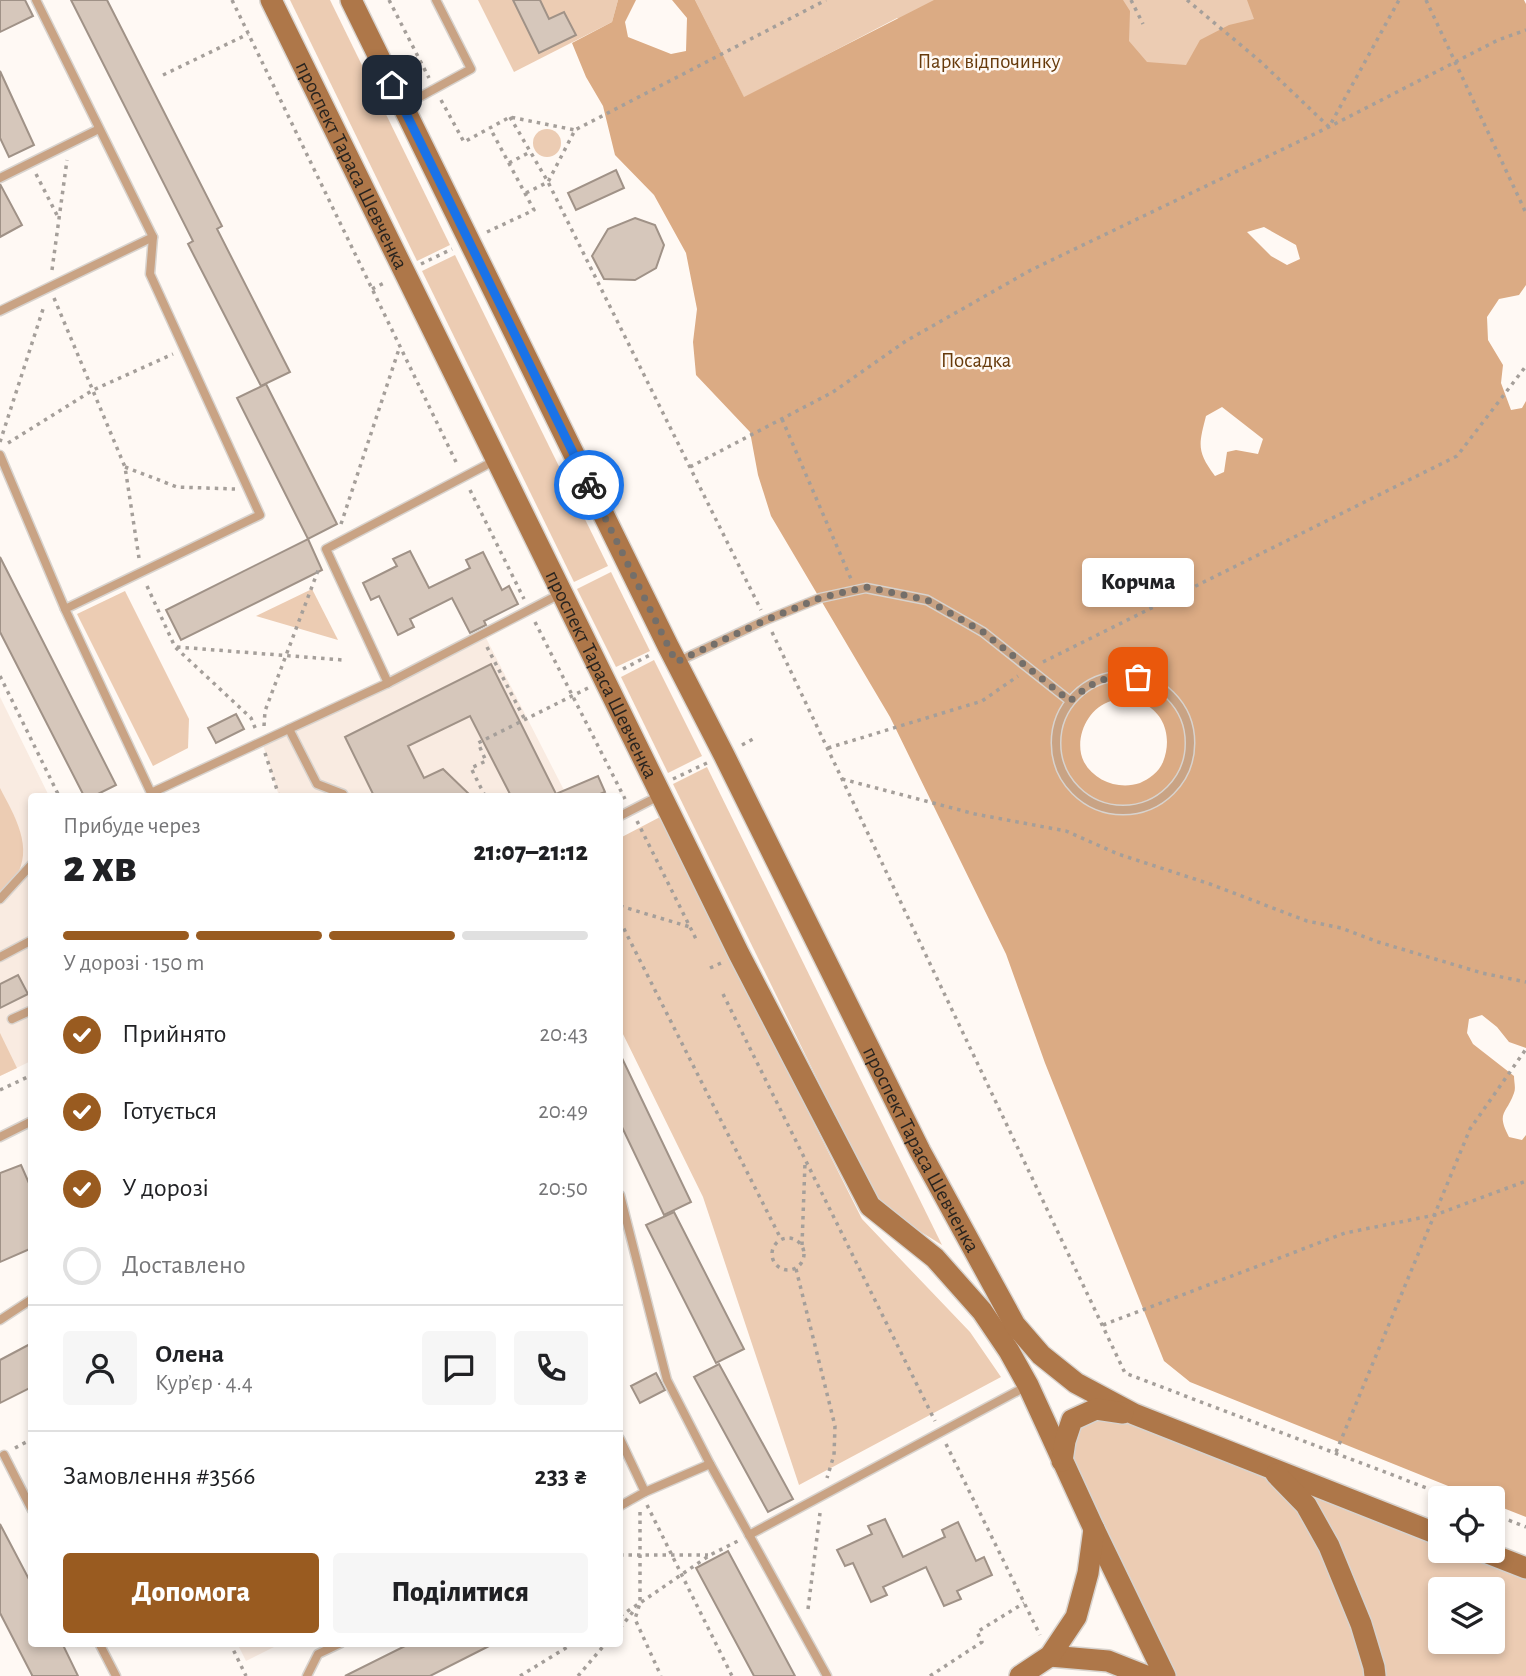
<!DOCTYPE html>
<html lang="uk">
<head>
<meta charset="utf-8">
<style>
  body { margin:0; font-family:"Alegreya Sans",sans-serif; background:#f6f6f6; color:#202124; height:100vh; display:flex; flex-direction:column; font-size:26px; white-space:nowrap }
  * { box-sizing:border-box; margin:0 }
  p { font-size:23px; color:#757577 }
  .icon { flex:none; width:38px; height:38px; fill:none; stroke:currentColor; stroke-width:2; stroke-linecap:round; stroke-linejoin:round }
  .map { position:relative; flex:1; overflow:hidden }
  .panel { position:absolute; left:28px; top:793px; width:595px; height:854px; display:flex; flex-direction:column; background:#fff; border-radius:7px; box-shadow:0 4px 10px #0003 }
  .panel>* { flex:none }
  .buttons { position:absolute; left:1428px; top:1486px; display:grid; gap:14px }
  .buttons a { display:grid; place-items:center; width:77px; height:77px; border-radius:7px; background:#fff; box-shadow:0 4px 10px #0003; font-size:35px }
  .pin { position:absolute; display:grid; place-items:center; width:60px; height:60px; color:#fff; margin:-30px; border-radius:14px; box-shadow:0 4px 10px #0006 }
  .courier { position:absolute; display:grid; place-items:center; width:70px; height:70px; margin:-35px; border:5px solid #1a73e8; border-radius:50%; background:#fff; color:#222; box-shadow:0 2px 9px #0007 }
  .bubble { position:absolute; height:49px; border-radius:7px; background:#fff; box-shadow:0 4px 10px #0003; font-size:23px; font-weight:800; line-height:49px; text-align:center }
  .headline em { font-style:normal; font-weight:800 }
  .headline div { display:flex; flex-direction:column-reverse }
  .headline { display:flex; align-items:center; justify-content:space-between; height:119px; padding:0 35px }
  h1 { font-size:46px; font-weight:800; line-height:52px }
  .bar { display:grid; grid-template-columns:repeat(4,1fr); gap:10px 7px; align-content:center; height:84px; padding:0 35px }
  .bar i { height:9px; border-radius:5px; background:#e0e0e0 }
  .bar .selected { background:#995b20 }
  .bar p { grid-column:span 4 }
  .line { display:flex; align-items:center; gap:18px; padding:0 35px; border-top:2px solid #e0e0e0 }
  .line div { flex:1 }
  .round { display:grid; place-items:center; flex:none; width:74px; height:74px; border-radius:7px; background:#f6f6f6 }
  ol { padding:0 35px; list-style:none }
  li { display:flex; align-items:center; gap:21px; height:77px }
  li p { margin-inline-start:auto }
  li .icon { padding:7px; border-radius:50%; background:#995b20; color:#fff; stroke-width:4 }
  li:last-child { color:#757577 }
  li i { width:38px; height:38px; border:4px solid #e0e0e0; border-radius:50% }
  .cta { display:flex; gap:14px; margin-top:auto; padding:14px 35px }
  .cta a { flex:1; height:80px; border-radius:7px; background:#995b20; color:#fff; font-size:28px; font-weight:800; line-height:80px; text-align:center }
  .cta a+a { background:#f6f6f6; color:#202124 }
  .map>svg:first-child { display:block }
  .built { fill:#f9ebe1 }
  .green { fill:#ecccb3; fill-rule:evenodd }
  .forest { fill:#dbab84; fill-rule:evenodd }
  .building { fill:#d6c7bb; stroke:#a09287; stroke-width:2 }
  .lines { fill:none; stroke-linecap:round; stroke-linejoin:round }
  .lane-casing { stroke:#d8d3ce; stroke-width:11 }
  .secondary-casing { stroke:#d8d3ce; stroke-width:24 }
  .path { stroke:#a59f9a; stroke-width:3.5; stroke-dasharray:3.5 5; stroke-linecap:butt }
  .lane { stroke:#c9a384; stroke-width:8 }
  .secondary { stroke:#ae7749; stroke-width:21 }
  .done { stroke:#746f6a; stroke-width:7; stroke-dasharray:0 12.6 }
  .route { stroke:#1a73e8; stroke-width:9 }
  .labels { text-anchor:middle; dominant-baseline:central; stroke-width:5; stroke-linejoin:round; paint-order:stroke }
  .park-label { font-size:21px; fill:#673a0b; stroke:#fff9f4 }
  .street-label { font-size:21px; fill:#29241f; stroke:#fff9f4 }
</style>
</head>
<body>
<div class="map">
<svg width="1526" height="1676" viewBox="0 0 1526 1676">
  <rect width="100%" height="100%" fill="#fff9f4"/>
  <!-- built -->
  <g class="built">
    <path d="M 484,634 L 567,796 L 279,796 L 262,742 Z"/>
    <path d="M 0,697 L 49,796 L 32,796 L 31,1061 L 0,1076 Z"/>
    <path d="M 237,1643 L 282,1643 L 246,1661 Z"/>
  </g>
  <!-- green -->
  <g class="green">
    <path d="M 290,0 L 330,0 L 450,245 L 417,261 Z"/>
    <path d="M 478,0 L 618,0 L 612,22 L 514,72 Z"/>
    <path d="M 695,0 L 1341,0 L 1127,115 L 897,18 L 744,98 Z"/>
    <circle cx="547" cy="143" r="14"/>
    <path d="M 455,255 L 608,566 L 574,582 L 422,271 Z"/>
    <path d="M 611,572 L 650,651 L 616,667 L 577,589 Z"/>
    <path d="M 312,589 L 338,640 L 256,616 Z"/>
    <path d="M 125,591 L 189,719 L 188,748 L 153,766 L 77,614 Z"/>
    <path d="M 654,660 L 702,756 L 668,773 L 621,677 Z"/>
    <path d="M 707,767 L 942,1245 L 900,1219 L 882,1204 L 869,1185 L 673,784 Z"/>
    <path d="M 0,788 C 14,815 35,848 15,878 C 10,884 5,890 0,896 Z"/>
    <path d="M 660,817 L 862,1219 L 970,1332 L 1001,1377 L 799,1485 L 703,1197 L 620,1028 L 620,838 Z"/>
    <path d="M 0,1033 L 17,1068 L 0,1076 Z"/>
    <path d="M 1096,1409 L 1440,1535 L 1440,1550 L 1480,1551 L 1526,1568 L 1526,1676 L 1165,1676 L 1065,1441 ZM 1440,1589 L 1493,1589 L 1493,1642 L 1440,1642 Z"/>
  </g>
  <!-- forest -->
  <path class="forest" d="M 618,0 L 636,0 L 625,22 L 628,37 L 671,54 L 686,51 L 687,18 L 672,0 L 695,0 L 744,97 L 934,0 L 1123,0 L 1130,11 L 1129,41 L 1147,62 L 1186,65 L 1200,40 L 1229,25 L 1254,19 L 1247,0 L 1524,0 L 1526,4 L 1526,285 L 1519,295 L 1499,299 L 1487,317 L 1488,340 L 1503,365 L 1501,383 L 1511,410 L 1522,408 L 1526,401 L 1526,1048 L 1509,1042 L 1497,1027 L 1482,1015 L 1469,1019 L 1467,1033 L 1473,1044 L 1514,1076 C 1514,1082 1516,1088 1514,1093 C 1506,1115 1496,1112 1509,1137 L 1522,1140 L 1526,1135 L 1526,1517 L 1493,1504 L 1493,1498 L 1478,1498 L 1190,1382 L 1164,1361 L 1045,1063 L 1006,954 L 890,717 L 771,516 L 758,475 L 750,432 L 696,375 L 693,342 L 697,309 L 686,253 L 654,195 L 615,155 L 603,106 L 586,77 L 572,43 L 612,22 ZM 1264,227 L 1296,245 L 1300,259 L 1287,265 L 1271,256 L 1247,232 ZM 1222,407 L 1263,439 L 1258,454 L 1236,450 L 1227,452 L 1224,472 L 1215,476 C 1196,451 1199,444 1206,416 ZM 1127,698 C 1132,700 1138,701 1142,703 C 1166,713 1172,740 1163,762 C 1159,772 1149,779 1140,783 C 1120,790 1095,782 1084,762 C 1073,740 1087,708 1111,701 C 1116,699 1122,699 1127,698 Z"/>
  <!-- building -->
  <g class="building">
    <path d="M 0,0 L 25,0 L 33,16 L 0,32 Z"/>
    <path d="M 71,0 L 107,0 L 222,226 L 217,229 L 290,372 L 261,386 L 188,244 L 193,241 Z"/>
    <path d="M 513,0 L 540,0 L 549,19 L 564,12 L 576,35 L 539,53 Z"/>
    <path d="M 0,71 L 34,145 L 9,157 L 0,138 Z"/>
    <path d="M 616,170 L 624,188 L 576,210 L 568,193 Z"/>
    <path d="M 0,184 L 22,225 L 0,237 Z"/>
    <path d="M 635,218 L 655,225 L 664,245 L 656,268 L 635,280 L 604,279 L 592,256 L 608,229 Z"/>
    <path d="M 266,384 L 337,524 L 308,539 L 237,398 Z"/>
    <path d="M 308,539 L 322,570 L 181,640 L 166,610 Z"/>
    <path d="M 410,551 L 429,588 L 470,568 L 466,560 L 483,552 L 502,590 L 509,586 L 518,604 L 484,621 L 486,625 L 470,633 L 452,598 L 410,619 L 414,627 L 398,635 L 379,596 L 371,600 L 363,583 L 397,566 L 393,559 Z"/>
    <path d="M 0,557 L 116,785 L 94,796 L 84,796 L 0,632 Z"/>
    <path d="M 491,664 L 556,794 L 598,776 L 605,792 L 595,796 L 511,796 L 470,716 L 408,746 L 424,778 L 443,769 L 471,796 L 374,796 L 345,737 Z"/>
    <path d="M 236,714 L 244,729 L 216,743 L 208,728 Z"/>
    <path d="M 18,975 L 28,994 L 0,1008 L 0,984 Z"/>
    <path d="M 620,1054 L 691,1202 L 664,1215 L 620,1123 Z"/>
    <path d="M 21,1165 L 32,1190 L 32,1248 L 0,1262 L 0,1173 Z"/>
    <path d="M 674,1212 L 744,1349 L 716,1363 L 646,1225 Z"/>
    <path d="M 32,1343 L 32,1387 L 0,1403 L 0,1360 Z"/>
    <path d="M 719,1364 L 793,1499 L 768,1512 L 694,1377 Z"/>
    <path d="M 656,1373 L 665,1390 L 640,1403 L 631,1386 Z"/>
    <path d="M 885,1519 L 903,1557 L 945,1537 L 942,1530 L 958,1522 L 976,1561 L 984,1557 L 992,1575 L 957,1591 L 961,1599 L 944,1606 L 926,1567 L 883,1587 L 887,1595 L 871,1602 L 853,1563 L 845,1566 L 837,1550 L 872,1534 L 868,1526 Z"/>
    <path d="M 0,1524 L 32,1585 L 32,1643 L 62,1643 L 78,1676 L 32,1676 L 32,1675 L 0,1613 Z"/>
    <path d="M 728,1551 L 795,1676 L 754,1676 L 696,1568 Z"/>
    <path d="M 411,1643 L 495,1643 L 430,1676 L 345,1676 Z"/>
  </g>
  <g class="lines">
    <defs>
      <g id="lane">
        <path d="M 36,0 L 153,237 L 150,274 L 260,515 L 65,609 L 151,793 L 388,683 L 562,593"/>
        <path d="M 405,105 L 471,69 L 436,0"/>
        <path d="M 0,178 L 99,129"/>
        <path d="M 0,311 L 153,237"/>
        <path d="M 0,455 L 65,609"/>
        <path d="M 679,661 L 766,620 L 820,598 L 866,588 L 927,600 L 983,632 L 1070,701"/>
        <circle cx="1123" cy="743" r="67"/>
        <path d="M 388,683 L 326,549 L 496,460"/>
        <path d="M 289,729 L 317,784 L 343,794 L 344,796"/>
        <path d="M 620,816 L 659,796"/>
        <path d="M 0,899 L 32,864"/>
        <path d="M 0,957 L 32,940"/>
        <path d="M 12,1019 L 32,1010"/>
        <path d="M 0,1137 L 32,1121"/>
        <path d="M 620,1195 L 667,1380 L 710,1464 L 827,1676"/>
        <path d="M 0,1320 L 32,1299"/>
        <path d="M 620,1439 L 645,1492"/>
        <path d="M 4,1455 L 32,1510"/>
        <path d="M 620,1506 L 645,1492 L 710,1464"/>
        <path d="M 749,1535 L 1027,1386"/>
        <path d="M 99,1643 L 116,1676"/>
        <path d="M 307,1676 L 318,1654 L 341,1643"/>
      </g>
      <g id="secondary">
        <path id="s1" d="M 271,0 L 739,954 L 870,1206 L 935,1258 L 982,1311 L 1009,1351 L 1028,1385 L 1094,1529 L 1165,1676"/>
        <path id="s2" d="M 351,0 L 668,646 L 724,755 L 920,1151 L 1015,1325 L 1041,1355 L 1076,1383 L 1134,1414 L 1440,1535"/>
        <path d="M 1062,1461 L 1065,1441 L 1072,1420 L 1096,1409 L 1123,1413"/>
        <path d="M 1276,1474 L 1306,1505 L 1329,1546 L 1361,1624 L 1374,1667 L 1375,1676"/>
        <path d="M 1480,1550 L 1526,1568"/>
        <path d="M 1050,1656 L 1108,1661 L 1146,1676"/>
        <path d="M 1020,1676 L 1050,1656 L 1076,1617 L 1088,1573 L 1094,1529"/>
      </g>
    </defs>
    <!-- lane casing -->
    <use href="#lane" class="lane-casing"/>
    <!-- secondary casing -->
    <use href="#secondary" class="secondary-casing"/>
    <!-- path -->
    <g class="path">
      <path d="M 232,0 L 457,464"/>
      <path d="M 389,0 L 429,78"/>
      <path d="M 1131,0 L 1143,24"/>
      <path d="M 1187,0 L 1261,62 L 1329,127 L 1399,0"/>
      <path d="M 1426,0 L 1526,213"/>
      <path d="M 163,75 L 248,34"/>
      <path d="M 441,100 L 464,142 L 510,117 L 575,130"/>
      <path d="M 510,117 L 548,182 L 761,610"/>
      <path d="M 509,163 L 530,152"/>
      <path d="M 36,174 L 58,217"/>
      <path d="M 526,193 L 548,182 L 575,130 L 826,0"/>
      <path d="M 487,232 L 534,210 L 490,128"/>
      <path d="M 421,264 L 452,249"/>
      <path d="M 52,270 L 67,160"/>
      <path d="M 372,289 L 386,282"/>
      <path d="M 54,298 L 125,467 L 139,558"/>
      <path d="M 782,419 L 851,579"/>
      <path d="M 0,442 L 44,306"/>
      <path d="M 8,443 L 93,390 L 173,354"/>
      <path d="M 125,467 L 177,487 L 235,489"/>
      <path d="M 690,467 L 833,392 L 906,341 L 1031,270 L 1329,127 L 1498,40 L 1526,30"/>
      <path d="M 470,490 L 524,599"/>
      <path d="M 341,524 L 400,346"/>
      <path d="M 147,586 L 175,647 L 251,718 L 256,730"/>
      <path d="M 535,622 L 625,799"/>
      <path d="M 772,632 L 1125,1373 L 1453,1498"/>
      <path d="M 177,647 L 343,660"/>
      <path d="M 487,647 L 525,720"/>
      <path d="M 1043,662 L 1457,456 L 1526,366"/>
      <path d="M 623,669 L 650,655"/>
      <path d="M 0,676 L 59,796"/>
      <path d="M 264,726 L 265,711 L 319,568"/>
      <path d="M 742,745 L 753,739"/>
      <path d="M 828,748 L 982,701 L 1018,676"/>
      <path d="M 265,753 L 279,796"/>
      <path d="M 673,779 L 707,763"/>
      <path d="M 842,779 L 975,814 L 1066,831 L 1118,854 L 1210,884 L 1307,921 L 1341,928 L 1378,942 L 1482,973 L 1526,982"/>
      <path d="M 485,796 L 471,768 L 486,761 L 478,743 L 588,688"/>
      <path d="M 637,821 L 697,941"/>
      <path d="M 620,906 L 690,927"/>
      <path d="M 620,921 L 781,1239"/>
      <path d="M 710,968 L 721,963"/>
      <path d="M 723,994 L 935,1421"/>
      <path d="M 0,1090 L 32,1075"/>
      <circle cx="788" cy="1254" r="16"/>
      <path d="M 802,1245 L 805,1163"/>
      <path d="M 796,1269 L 835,1426 L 834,1455 L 827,1478"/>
      <path d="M 1103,1325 L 1345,1233 L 1435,1215 L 1526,1181"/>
      <path d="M 946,1444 L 1040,1635"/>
      <path d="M 15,1448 L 32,1439"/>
      <path d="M 1336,1452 L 1470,1129 L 1526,1049"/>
      <path d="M 647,1505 L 732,1676"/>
      <path d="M 640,1512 L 640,1603 L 635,1619 L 661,1676"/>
      <path d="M 1493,1514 L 1526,1527"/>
      <path d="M 620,1555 L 708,1555"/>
      <path d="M 808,1609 L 820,1513"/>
      <path d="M 620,1616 L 640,1603 L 710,1555 L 738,1541"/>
      <path d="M 620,1628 L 636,1608"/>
      <path d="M 230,1643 L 246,1676"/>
      <path d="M 520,1676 L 574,1643"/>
      <path d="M 578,1676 L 606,1643"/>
      <path d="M 930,1676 L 982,1642 L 977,1632 L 1024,1603"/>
    </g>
    <!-- lane -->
    <use href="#lane" class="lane"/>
    <!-- secondary -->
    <use href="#secondary" class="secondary"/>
  </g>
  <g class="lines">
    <!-- done -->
    <path class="done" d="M 589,485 L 676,662 L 766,620 L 820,598 L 866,587 L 927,600 L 983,632 L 1070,701 C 1096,679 1104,676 1138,677"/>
    <!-- route -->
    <path class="route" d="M 392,85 L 589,485"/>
  </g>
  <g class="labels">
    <!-- park labels -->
    <g class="park-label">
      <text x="989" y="61">Парк відпочинку</text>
      <text x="976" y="360">Посадка</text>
    </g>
    <!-- street labels -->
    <g class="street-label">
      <text stroke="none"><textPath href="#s1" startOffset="184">проспект Тараса Шевченка</textPath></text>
      <text stroke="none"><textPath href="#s1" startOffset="751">проспект Тараса Шевченка</textPath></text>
      <text stroke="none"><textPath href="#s2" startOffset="1283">проспект Тараса Шевченка</textPath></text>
    </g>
  </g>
</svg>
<div class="buttons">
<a><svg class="icon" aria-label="locate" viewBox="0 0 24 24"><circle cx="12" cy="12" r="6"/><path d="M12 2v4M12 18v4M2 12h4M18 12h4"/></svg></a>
<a><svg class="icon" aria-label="layers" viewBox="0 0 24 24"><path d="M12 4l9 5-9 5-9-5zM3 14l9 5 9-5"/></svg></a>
</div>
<div class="pin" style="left:1138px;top:677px;background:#ea580c"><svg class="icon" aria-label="bag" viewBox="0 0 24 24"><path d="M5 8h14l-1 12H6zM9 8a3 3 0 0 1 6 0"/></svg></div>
<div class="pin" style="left:392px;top:85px;background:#1f2937"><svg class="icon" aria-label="home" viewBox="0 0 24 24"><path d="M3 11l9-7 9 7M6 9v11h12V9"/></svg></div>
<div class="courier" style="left:589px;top:485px"><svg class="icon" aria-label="bike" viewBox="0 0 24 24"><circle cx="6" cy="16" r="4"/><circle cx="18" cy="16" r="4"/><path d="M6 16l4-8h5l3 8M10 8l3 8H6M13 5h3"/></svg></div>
<div class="bubble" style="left:1082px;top:558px;width:112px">Корчма</div>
<section class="panel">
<div class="headline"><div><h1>2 хв</h1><p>Прибуде через</p></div><em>21:07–21:12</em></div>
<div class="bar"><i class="selected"></i><i class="selected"></i><i class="selected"></i><i></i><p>У дорозі · 150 m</p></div>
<ol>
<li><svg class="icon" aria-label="check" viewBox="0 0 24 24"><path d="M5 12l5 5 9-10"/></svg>Прийнято<p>20:43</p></li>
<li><svg class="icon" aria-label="check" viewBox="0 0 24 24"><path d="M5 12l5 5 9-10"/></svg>Готується<p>20:49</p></li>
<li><svg class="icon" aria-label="check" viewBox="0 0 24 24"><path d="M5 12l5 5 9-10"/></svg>У дорозі<p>20:50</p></li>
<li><i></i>Доставлено</li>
</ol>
<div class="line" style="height:126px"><a class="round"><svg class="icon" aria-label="person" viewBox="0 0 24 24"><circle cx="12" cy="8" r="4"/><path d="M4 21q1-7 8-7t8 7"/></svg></a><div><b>Олена</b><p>Кур’єр · 4.4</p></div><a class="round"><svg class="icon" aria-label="chat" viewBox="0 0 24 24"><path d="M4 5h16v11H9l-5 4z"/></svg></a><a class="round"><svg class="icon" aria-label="phone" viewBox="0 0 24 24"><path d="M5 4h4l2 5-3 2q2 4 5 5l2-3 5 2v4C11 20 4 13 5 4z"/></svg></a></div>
<div class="line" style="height:91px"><div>Замовлення #3566</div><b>233 ₴</b></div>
<div class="cta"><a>Допомога</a><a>Поділитися</a></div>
</section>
</div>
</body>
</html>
